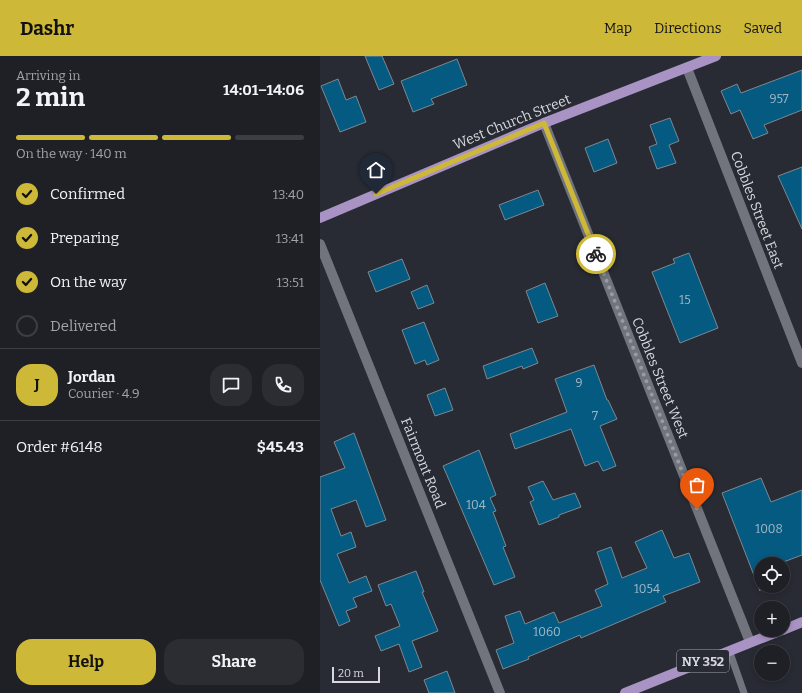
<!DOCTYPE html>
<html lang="en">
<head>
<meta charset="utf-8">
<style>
  body { margin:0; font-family:Bitter,serif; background:#2b2d32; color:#f1f3f6; height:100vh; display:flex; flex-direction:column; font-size:15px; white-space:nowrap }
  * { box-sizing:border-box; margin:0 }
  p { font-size:13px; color:#a1a3a7 }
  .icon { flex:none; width:22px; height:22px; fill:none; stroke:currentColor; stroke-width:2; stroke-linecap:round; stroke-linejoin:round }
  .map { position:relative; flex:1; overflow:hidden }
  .side { display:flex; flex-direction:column; background:#1e2026; width:320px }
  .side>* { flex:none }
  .controls { position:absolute; left:434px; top:501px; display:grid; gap:8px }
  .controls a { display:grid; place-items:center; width:36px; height:36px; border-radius:50%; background:#1e2026; box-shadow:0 2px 6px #0003,0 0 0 1px #3c3e43; font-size:20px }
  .scale { position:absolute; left:12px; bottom:10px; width:48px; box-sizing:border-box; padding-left:4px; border:2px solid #d6d8dd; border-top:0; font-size:11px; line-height:14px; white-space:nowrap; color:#d6d8dd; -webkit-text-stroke:3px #282b33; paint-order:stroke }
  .pin { position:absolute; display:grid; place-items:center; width:34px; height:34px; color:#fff; margin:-41px -17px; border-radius:50% 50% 50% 0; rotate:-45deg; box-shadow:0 0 4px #0007 }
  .pin .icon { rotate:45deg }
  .courier { position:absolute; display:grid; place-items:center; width:40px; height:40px; margin:-20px; border:3px solid #ceb837; border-radius:50%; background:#fff; color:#222; box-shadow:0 1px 5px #0007 }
  .head em { font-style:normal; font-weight:700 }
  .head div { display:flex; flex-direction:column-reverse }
  .head { display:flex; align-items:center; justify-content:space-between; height:68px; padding:0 16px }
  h1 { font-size:26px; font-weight:700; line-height:30px }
  .bar { display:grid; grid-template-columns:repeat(4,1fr); gap:6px 4px; align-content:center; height:48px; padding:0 16px }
  .bar i { height:5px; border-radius:3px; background:#3c3e43 }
  .bar .active { background:#ceb837 }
  .bar p { grid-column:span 4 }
  .line { display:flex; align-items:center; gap:10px; padding:0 16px; border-top:1px solid #3c3e43 }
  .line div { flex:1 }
  .round { display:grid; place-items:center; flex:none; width:42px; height:42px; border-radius:16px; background:#2b2d32 }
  ol { padding:0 16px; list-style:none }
  li { display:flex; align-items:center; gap:12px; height:44px }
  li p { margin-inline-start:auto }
  li .icon { padding:4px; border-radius:50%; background:#ceb837; color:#111; stroke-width:4 }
  li:last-child { color:#a1a3a7 }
  li i { width:22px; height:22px; border:2px solid #3c3e43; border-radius:50% }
  .primary-button { display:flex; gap:8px; margin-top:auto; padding:8px 16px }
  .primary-button a { flex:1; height:46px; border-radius:16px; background:#ceb837; color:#111; font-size:16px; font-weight:700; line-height:46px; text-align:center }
  .primary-button a+a { background:#2b2d32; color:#f1f3f6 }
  header { display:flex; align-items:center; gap:24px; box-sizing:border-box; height:56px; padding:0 20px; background:#ceb837; color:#111 }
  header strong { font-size:19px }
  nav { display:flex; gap:22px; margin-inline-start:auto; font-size:14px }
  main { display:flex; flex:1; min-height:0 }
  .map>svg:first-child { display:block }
  .building { fill:#055a82; stroke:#7e888e }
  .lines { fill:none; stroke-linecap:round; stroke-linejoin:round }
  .service { stroke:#71747d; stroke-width:7 }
  .minor { stroke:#71747d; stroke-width:10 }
  .primary { stroke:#a993c4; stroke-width:10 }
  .done { stroke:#999ba2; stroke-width:4; stroke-dasharray:0 7.2 }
  .route { stroke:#ceb837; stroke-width:5 }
  .labels { text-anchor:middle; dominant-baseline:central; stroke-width:4; stroke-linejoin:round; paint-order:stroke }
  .number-label { font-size:12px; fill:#a2b8c6 }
  .shield { fill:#282b33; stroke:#a2a4aa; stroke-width:1 }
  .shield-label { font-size:13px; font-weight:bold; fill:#d6d8dd }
  .street-label { font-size:14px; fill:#d6d8dd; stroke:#282b33 }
</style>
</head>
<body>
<header>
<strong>Dashr</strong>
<nav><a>Map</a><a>Directions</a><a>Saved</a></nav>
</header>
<main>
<section class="side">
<div class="head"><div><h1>2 min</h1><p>Arriving in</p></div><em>14:01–14:06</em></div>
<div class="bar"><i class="active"></i><i class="active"></i><i class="active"></i><i></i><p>On the way · 140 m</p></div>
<ol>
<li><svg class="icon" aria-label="check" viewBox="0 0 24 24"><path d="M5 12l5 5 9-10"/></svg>Confirmed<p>13:40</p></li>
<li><svg class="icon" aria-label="check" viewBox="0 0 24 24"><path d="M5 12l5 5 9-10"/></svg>Preparing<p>13:41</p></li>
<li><svg class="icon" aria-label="check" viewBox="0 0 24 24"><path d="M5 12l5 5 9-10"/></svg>On the way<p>13:51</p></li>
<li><i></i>Delivered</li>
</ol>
<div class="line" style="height:72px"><b class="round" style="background:#ceb837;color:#111">J</b><div><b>Jordan</b><p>Courier · 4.9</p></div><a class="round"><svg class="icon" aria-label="chat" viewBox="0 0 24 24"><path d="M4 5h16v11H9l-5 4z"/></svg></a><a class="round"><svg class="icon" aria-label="phone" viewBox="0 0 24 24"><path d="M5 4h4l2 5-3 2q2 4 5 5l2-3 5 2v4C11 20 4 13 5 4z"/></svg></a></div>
<div class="line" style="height:52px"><div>Order #6148</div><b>$45.43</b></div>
<div class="primary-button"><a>Help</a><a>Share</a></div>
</section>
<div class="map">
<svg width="482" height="637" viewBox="0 0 482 637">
  <rect width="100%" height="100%" fill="#282b33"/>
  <!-- building -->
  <g class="building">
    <path d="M 45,0 L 62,0 L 74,28 L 59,34 Z"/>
    <path d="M 137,3 L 147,29 L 111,43 L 114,48 L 93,56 L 81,25 Z"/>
    <path d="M 482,14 L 482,54 L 444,69 L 448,77 L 433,83 L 420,54 L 411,58 L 401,35 L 417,28 L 421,37 Z"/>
    <path d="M 18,23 L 26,44 L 36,40 L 46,66 L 20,76 L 1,30 Z"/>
    <path d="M 350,62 L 359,85 L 349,89 L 356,107 L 337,113 L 329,91 L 337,88 L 330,69 Z"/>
    <path d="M 288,83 L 297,107 L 274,116 L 265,92 Z"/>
    <path d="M 482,111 L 482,173 L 458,120 Z"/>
    <path d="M 218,134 L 224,149 L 185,164 L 179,149 Z"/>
    <path d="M 369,197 L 398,272 L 360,287 L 332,216 L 355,207 L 353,203 Z"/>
    <path d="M 82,203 L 90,223 L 56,236 L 48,216 Z"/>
    <path d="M 225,227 L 238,260 L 218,267 L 206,235 Z"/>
    <path d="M 107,229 L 114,247 L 98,253 L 91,236 Z"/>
    <path d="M 104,266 L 119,304 L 107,309 L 105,304 L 95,308 L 82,274 Z"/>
    <path d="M 212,292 L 218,307 L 203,313 L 202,310 L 167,323 L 163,310 Z"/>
    <path d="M 274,309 L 287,344 L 288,344 L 297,363 L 280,370 L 296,410 L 283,415 L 278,405 L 265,410 L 251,373 L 195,393 L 190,378 L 247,356 L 235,323 Z"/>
    <path d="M 125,332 L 133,354 L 115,360 L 107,339 Z"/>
    <path d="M 34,377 L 66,464 L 46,471 L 36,444 L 11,453 L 21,480 L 31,476 L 36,491 L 17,498 L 29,527 L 46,520 L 52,535 L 33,542 L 37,551 L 26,555 L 30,565 L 19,570 L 0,524 L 0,421 L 25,412 L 14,386 Z"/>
    <path d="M 159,394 L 176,439 L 170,442 L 176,455 L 173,456 L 186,490 L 183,491 L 195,521 L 174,529 L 123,410 Z"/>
    <path d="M 441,422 L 451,446 L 482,434 L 482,499 L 458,508 L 441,508 L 440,535 L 402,437 Z"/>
    <path d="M 223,425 L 233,444 L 255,437 L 261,451 L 239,459 L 239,461 L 219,469 L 210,446 L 214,444 L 208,431 Z"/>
    <path d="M 342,474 L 354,502 L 369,497 L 380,526 L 343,540 L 346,546 L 261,582 L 260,579 L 208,601 L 209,603 L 183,613 L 176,594 L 194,587 L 185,560 L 200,555 L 205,568 L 234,556 L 239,567 L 282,550 L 275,534 L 288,528 L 277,496 L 291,491 L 302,522 L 327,512 L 315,486 Z"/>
    <path d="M 96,515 L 104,536 L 102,536 L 118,575 L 92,585 L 102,611 L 89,616 L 79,588 L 61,595 L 55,580 L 80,570 L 71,548 L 66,550 L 58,529 Z"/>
    <path d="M 127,615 L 135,637 L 109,637 L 104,624 Z"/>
  </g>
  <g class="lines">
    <!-- service -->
    <path class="service" d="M 409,594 L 424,637"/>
    <!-- minor -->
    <g class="minor">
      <path d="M 367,12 L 482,307"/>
      <path d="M 224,67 L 430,586"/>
      <path d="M 0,188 L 180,637"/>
    </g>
    <!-- primary -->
    <g class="primary">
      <path d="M 0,162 L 224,67 L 396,0"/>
      <path d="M 463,574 L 482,566"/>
      <path d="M 305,637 L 462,574"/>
    </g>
  </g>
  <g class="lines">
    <!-- done -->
    <path class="done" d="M 276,198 L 377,453"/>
    <!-- route -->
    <path class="route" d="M 56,138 L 224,67 L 276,198"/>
  </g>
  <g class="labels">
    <!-- number labels -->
    <g class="number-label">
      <text x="459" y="43">957</text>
      <text x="365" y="244">15</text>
      <text x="259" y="327">9</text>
      <text x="275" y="360">7</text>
      <text x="156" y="449">104</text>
      <text x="449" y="473">1008</text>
      <text x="327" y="533">1054</text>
      <text x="227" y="576">1060</text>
    </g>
    <!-- shield labels -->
    <rect class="shield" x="357" y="594" width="52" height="22" rx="3"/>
    <g class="shield-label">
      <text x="383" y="605">NY 352</text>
    </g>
    <!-- street labels -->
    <g class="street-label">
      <text transform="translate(192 66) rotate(-22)">West Church Street</text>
      <text transform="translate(437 154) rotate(69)">Cobbles Street East</text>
      <text transform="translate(340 322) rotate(68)">Cobbles Street West</text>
      <text transform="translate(103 407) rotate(68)">Fairmont Road</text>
    </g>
  </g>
</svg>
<div class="controls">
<a><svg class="icon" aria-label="locate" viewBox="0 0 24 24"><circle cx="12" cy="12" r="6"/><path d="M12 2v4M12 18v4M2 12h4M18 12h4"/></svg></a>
<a>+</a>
<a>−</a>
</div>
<div class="scale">20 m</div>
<div class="pin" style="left:377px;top:453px;background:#ea580c"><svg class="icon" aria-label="bag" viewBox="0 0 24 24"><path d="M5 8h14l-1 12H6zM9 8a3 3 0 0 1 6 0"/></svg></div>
<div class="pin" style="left:56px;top:138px;background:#1f2937"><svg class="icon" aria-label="home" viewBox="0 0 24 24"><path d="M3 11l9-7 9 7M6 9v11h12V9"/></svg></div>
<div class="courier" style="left:276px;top:198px"><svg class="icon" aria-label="bike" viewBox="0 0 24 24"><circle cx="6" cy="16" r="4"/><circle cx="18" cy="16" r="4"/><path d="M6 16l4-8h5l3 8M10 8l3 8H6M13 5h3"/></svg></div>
</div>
</main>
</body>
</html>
